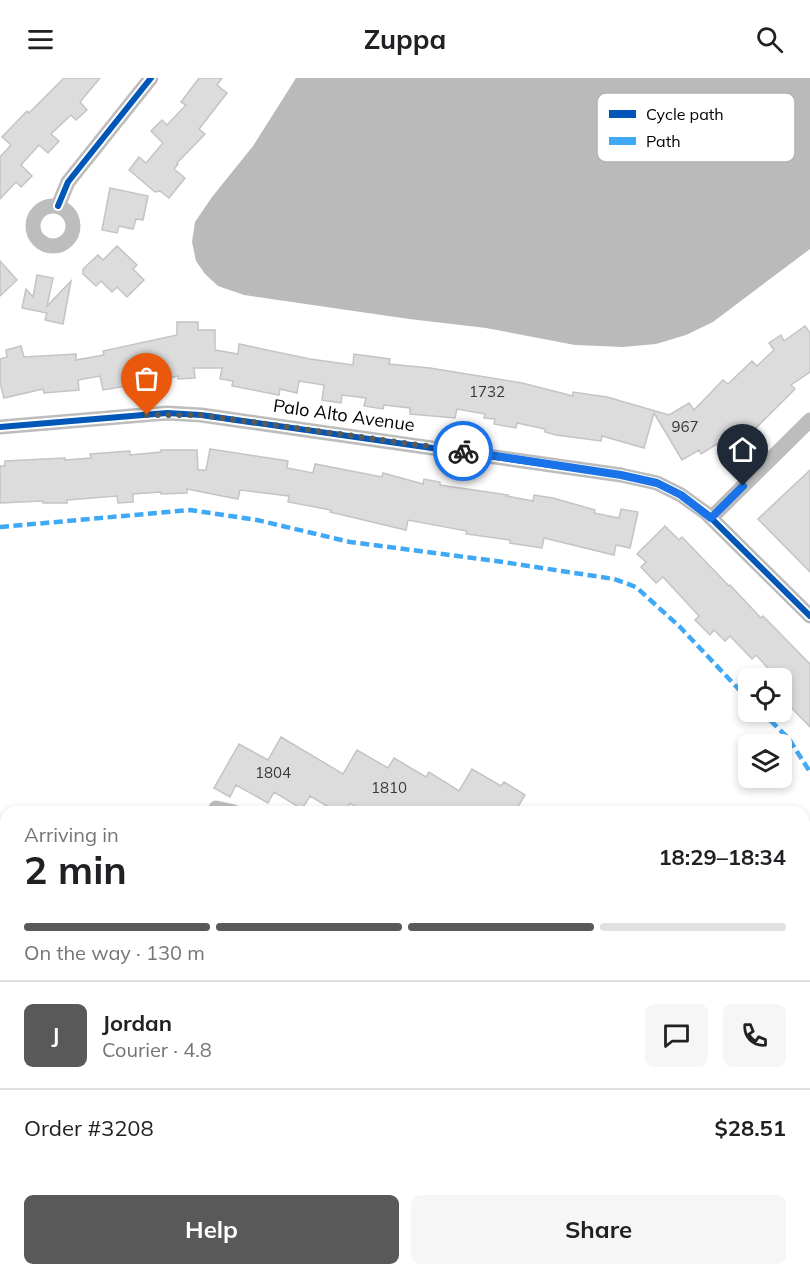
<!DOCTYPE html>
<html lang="en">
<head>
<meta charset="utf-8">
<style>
  body { margin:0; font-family:Mulish,sans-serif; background:#f6f6f6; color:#202124; height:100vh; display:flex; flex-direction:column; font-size:22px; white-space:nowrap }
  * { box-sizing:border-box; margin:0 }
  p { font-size:20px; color:#757577 }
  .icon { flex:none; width:33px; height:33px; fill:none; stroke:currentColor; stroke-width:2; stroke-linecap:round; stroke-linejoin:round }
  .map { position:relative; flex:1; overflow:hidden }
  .details { position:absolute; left:0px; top:728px; width:810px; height:470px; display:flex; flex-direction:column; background:#fff; border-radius:18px 18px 0 0; box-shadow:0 3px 9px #0003 }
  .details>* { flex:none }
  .controls { position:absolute; left:738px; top:590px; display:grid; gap:12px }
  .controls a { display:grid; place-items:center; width:54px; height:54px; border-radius:9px; background:#fff; box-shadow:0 3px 9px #0003; font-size:30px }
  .pin { position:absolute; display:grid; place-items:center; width:51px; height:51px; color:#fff; margin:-62px -26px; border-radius:50% 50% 50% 0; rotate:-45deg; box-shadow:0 0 6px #0007 }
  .pin .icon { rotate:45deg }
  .courier { position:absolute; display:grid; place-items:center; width:60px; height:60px; margin:-30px; border:4px solid #1a73e8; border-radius:50%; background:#fff; color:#222; box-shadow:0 2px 8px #0007 }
  .headline em { font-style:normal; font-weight:700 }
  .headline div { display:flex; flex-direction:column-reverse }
  .headline { display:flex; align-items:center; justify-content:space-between; height:102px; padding:0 24px }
  h1 { font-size:39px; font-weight:700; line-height:45px }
  .bar { display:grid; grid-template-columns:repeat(4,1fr); gap:9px 6px; align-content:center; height:72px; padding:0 24px }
  .bar i { height:8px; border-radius:4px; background:#e0e0e0 }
  .bar .current { background:#595959 }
  .bar p { grid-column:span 4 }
  .line { display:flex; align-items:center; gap:15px; padding:0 24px; border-top:2px solid #e0e0e0 }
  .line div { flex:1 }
  .round { display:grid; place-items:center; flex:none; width:63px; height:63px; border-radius:9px; background:#f6f6f6 }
  .cta { display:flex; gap:12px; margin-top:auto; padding:12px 24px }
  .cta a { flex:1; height:69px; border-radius:9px; background:#595959; color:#fff; font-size:24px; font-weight:700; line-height:69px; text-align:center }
  .cta a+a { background:#f6f6f6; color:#202124 }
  header { display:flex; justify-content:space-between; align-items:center; height:78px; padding:0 24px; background:#fff; font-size:27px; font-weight:700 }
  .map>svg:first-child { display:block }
  .water { fill:#bababa }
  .building { fill:#dcdcdc; stroke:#c4c4c4; stroke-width:1.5 }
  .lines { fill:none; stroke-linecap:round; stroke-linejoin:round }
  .minor { stroke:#bdbdbd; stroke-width:15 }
  .quiet { stroke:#3fa9f5; stroke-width:4.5; stroke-dasharray:9 4.5; stroke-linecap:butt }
  .cycleway-casing { stroke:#fff; stroke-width:10 }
  .cycleway { stroke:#0057b8; stroke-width:6 }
  .done { stroke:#595959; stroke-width:6; stroke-dasharray:0 10.8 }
  .route { stroke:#1a73e8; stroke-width:8 }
  .labels { text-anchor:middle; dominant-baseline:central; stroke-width:4.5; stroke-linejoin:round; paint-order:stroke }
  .number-label { font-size:15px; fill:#373737 }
  .street-label { font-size:18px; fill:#000; stroke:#fff }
  .key { fill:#fff; stroke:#b2b2b2; stroke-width:1.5 }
  .key-label { font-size:16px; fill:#000 }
</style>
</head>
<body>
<header><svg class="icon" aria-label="menu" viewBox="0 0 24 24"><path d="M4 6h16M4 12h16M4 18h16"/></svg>Zuppa<svg class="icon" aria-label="search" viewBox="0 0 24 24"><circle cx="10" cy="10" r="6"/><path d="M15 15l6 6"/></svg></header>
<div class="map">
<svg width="810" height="1196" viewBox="0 0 810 1196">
  <rect width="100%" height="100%" fill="#fff"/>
  <!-- water -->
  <path class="water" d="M 296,0 L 810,0 L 810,171 L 713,244 L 686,257 L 656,266 L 623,269 L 575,267 L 486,250 L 409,241 L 244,217 L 218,208 L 205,196 L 196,183 L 192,164 L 195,144 L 212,119 L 253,68 Z"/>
  <!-- building -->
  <g class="building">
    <path d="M 64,0 L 100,0 L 80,24 L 87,32 L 76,42 L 71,37 L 51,56 L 59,63 L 48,75 L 39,67 L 21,87 L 32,98 L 21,109 L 16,104 L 0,121 L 0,79 L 11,67 L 2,59 L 27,33 L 29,35 Z"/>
    <path d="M 199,0 L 222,0 L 217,7 L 227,15 L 199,51 L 205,56 L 177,85 L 178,86 L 174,91 L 185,100 L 169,120 L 160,113 L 155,114 L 129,92 L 139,79 L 146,85 L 163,65 L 151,53 L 162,42 L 167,47 L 186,27 L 181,24 Z"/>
    <path d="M 110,110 L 148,118 L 143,142 L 136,141 L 133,151 L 119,148 L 117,155 L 102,152 Z"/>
    <path d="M 117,168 L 137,187 L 133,191 L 144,202 L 127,219 L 117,209 L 112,214 L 101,203 L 96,208 L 83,196 L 83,191 L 98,177 L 103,182 Z"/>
    <path d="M 0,183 L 17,202 L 0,218 Z"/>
    <path d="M 37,197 L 53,200 L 47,228 L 71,203 L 63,246 L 45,242 L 47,235 L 22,230 L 26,211 L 33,219 Z"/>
    <path d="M 177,244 L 198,244 L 198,252 L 215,252 L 215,272 L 238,276 L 239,266 L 310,281 L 353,287 L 354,276 L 390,281 L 389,286 L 430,290 L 522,305 L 573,318 L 573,314 L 607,319 L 669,337 L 689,325 L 694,332 L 723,302 L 728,306 L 752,283 L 757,288 L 774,272 L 769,265 L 781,257 L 784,263 L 805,248 L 810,255 L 810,294 L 791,307 L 795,311 L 750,356 L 747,352 L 736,364 L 730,358 L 701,376 L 699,372 L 682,382 L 654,335 L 644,370 L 602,358 L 601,363 L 556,357 L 545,354 L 545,351 L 517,345 L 516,350 L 494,346 L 495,341 L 484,340 L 485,336 L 457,331 L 455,340 L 410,336 L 410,330 L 384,327 L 383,331 L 364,328 L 366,320 L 342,317 L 341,325 L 322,322 L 324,307 L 299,303 L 297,315 L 280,311 L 279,317 L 232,308 L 233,303 L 220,301 L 222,290 L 194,290 L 195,300 L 178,301 L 178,298 L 138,308 L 138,306 L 103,312 L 100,298 L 78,302 L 79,312 L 44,315 L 43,311 L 4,320 L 0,305 L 0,281 L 7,279 L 6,272 L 21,268 L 24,279 L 76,276 L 76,282 L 104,277 L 103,273 L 177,257 Z"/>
    <path d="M 210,371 L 288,383 L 287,390 L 313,395 L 315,386 L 382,399 L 383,395 L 423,406 L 424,401 L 440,404 L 440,407 L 508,417 L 507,418 L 533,423 L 534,417 L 553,420 L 595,432 L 594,435 L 619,440 L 621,431 L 638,434 L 630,470 L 616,467 L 614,477 L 544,460 L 542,470 L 510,465 L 510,462 L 466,456 L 467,453 L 408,442 L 406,452 L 330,434 L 331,432 L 288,424 L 289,418 L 240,412 L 238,421 L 187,411 L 187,415 L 161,416 L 161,414 L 133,416 L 133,424 L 118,425 L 117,418 L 67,422 L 67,425 L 43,425 L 43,423 L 0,425 L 0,388 L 5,388 L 5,383 L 65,380 L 65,382 L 91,380 L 90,376 L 130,373 L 130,377 L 161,374 L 161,372 L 197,372 L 198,392 L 206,392 Z"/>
    <path d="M 810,392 L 810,494 L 758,441 Z"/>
    <path d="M 665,448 L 679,462 L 682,459 L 729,508 L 730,507 L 761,540 L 763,538 L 810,586 L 810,649 L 782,620 L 782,600 L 777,600 L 756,577 L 752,581 L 730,558 L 725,563 L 714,552 L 710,557 L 695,542 L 699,538 L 663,499 L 656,505 L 641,489 L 646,484 L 637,476 Z"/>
    <path d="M 281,659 L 343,696 L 357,672 L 388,690 L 394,680 L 426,699 L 429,694 L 459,713 L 472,691 L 501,708 L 504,704 L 525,717 L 515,734 L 364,734 L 350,725 L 344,734 L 337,734 L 310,718 L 302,731 L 274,714 L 268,725 L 236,707 L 230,719 L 214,710 L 239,666 L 268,682 Z"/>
  </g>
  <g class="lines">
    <!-- minor -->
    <g class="minor">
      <path d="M 58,128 L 68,104 L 151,0"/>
      <circle cx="53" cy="148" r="20"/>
      <path d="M 0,349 L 167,335 L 201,337 L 621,397 L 657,405 L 681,417 L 706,435 L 810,538"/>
      <path d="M 711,440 L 810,342"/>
      <path d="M 216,730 L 234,734"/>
      <path d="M 0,1002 L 6,1007"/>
      <path d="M 804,1165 L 810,1167"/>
      <path d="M 86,1191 L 87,1196"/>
      <path d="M 807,1196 L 810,1186"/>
    </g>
    <!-- quiet -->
    <g class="quiet">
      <path d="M 0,449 L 190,432 L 257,442 L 350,464 L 496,483 L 614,501 L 636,509 L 680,549 L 748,621"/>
      <path d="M 761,633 L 789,661 L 810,694"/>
      <path d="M 810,864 L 810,866"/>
      <path d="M 0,884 L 6,887"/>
      <path d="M 340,1191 L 342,1196"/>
    </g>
    <defs>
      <g id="cycleway">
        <path d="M 58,128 L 68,104 L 151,0"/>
        <path d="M 0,349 L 167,335 L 201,337 L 621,397 L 657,405 L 681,417 L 706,435 L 810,538"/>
      </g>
    </defs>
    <!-- cycleway casing -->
    <use href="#cycleway" class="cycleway-casing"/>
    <!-- cycleway -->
    <use href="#cycleway" class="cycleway"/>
  </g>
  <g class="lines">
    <!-- done -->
    <path class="done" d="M 147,337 L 201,337 L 463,373"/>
    <!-- route -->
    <path class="route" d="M 463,373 L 621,397 L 657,405 L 681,417 L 711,440 L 743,408"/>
  </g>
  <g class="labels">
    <!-- number labels -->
    <g class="number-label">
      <text x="487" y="313">1732</text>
      <text x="685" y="348">967</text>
      <text x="273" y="694">1804</text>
      <text x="389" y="709">1810</text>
    </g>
    <!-- street labels -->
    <g class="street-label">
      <text transform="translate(344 337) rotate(8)">Palo Alto Avenue</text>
    </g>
  </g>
  <!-- legend -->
  <rect x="597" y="15" width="198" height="69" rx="9" class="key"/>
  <rect x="609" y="32" width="27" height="8" fill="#0057b8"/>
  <rect x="609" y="59" width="27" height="8" fill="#3fa9f5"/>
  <g class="key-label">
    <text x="646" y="42">Cycle path</text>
    <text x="646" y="69">Path</text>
  </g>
</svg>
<div class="controls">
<a><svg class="icon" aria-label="locate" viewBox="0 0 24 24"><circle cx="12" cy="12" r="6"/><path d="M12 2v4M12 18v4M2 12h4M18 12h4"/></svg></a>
<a><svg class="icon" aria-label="layers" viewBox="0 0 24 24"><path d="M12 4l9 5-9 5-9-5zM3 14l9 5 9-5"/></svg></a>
</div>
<div class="pin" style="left:147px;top:337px;background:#ea580c"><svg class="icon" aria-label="bag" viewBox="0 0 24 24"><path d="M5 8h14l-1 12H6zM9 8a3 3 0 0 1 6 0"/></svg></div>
<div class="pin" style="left:743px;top:408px;background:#1f2937"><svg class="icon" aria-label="home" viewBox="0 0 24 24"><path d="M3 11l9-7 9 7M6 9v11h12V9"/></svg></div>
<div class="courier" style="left:463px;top:373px"><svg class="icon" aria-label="bike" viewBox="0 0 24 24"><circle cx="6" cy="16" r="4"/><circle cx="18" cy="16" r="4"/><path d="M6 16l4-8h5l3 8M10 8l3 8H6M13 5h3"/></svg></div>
<section class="details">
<div class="headline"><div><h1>2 min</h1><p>Arriving in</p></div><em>18:29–18:34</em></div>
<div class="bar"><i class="current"></i><i class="current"></i><i class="current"></i><i></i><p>On the way · 130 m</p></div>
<div class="line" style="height:108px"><b class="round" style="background:#595959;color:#fff">J</b><div><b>Jordan</b><p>Courier · 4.8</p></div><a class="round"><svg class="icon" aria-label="chat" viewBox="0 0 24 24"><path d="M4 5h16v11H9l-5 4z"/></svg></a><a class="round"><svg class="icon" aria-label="phone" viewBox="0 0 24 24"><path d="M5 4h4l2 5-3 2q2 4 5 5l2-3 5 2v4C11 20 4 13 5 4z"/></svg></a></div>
<div class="line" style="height:78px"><div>Order #3208</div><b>$28.51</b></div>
<div class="cta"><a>Help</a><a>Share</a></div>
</section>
</div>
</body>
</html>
